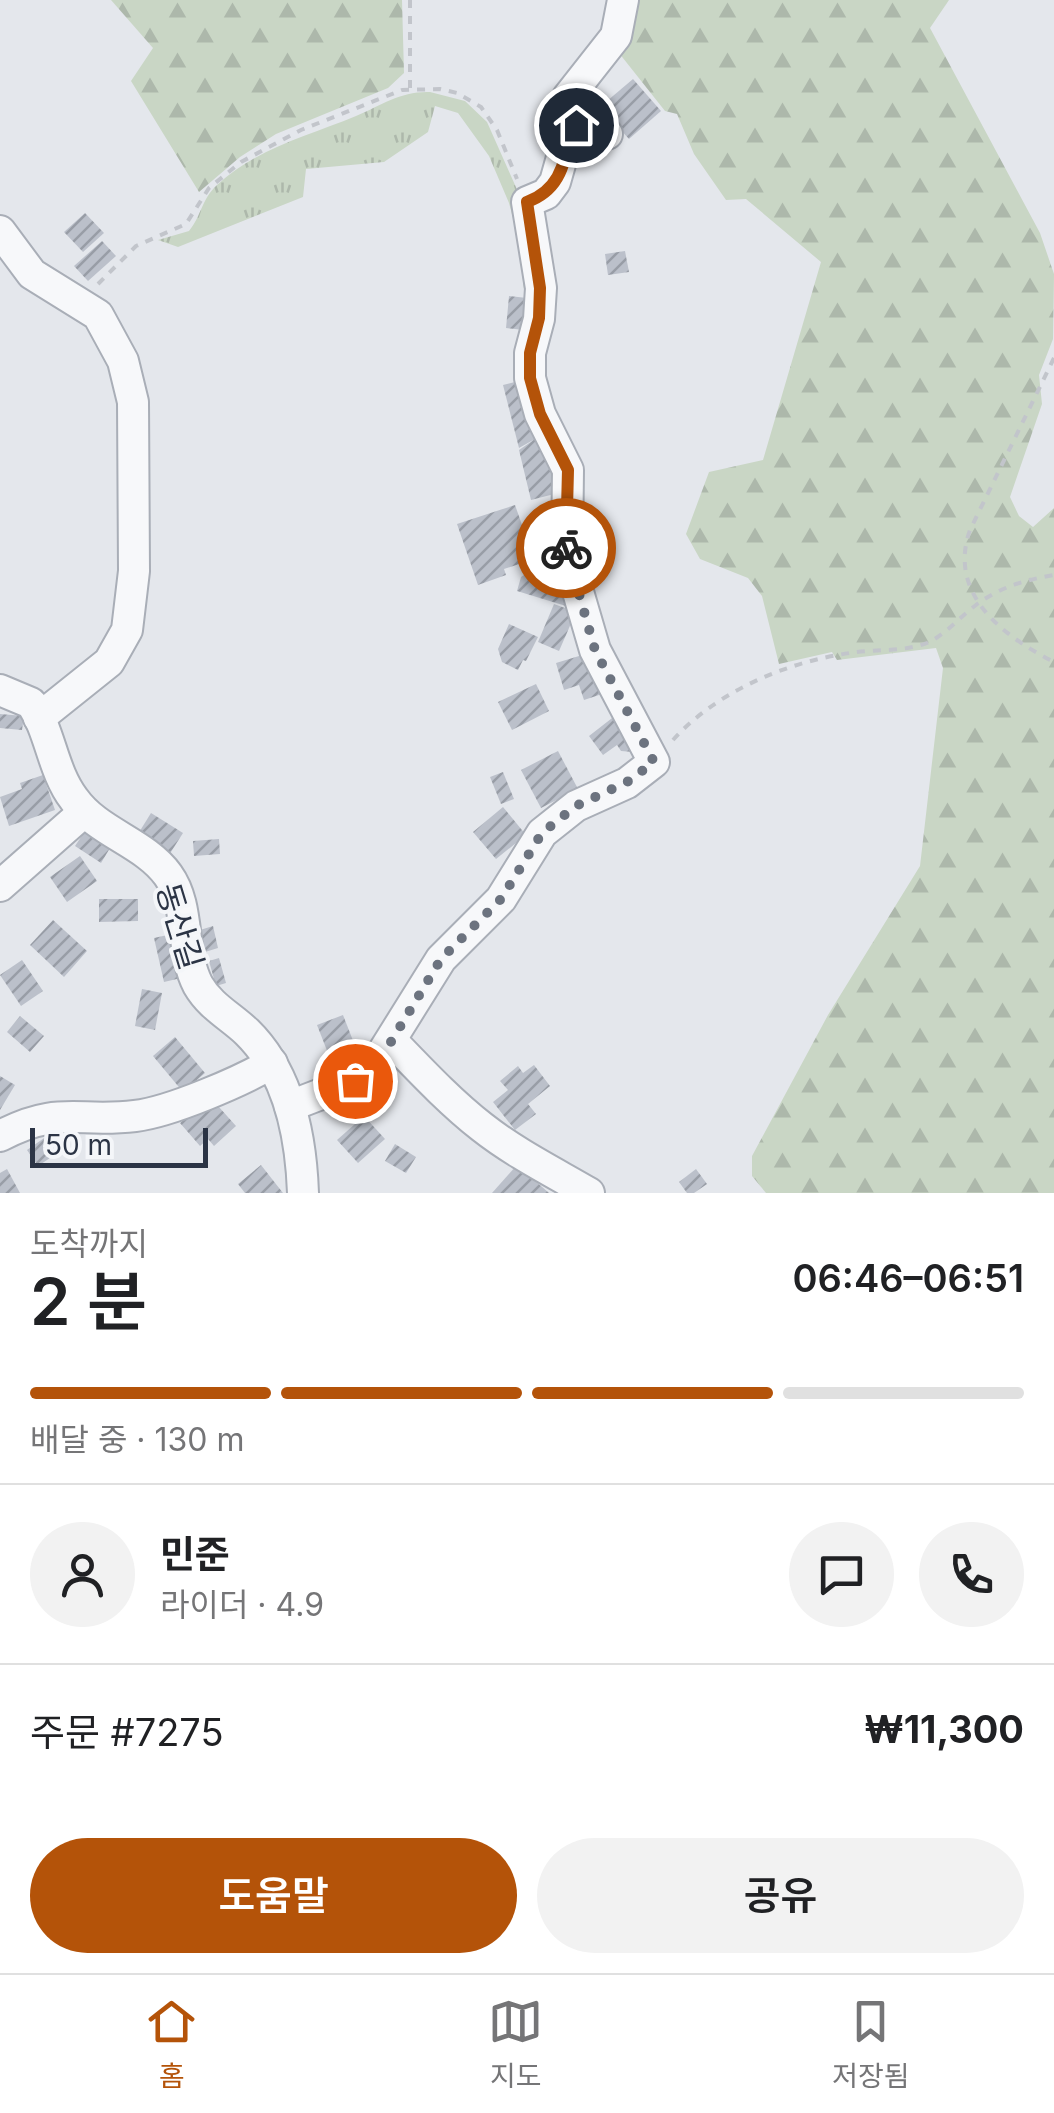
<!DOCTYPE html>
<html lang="ko">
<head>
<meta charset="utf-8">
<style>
  body { margin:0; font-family:Inter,"Noto Sans KR",sans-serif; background:#f2f2f2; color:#202124; height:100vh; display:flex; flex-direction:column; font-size:38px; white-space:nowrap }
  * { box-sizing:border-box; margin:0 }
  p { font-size:32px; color:#757577 }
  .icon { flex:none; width:55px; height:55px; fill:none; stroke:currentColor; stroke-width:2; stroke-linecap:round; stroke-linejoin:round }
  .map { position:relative; height:1193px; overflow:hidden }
  .sheet { display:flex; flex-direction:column; background:#fff; flex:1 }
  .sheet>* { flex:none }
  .scale { position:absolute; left:30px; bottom:25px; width:178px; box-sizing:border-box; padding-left:10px; border:5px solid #2b3445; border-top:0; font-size:28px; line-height:35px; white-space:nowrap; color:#2b3445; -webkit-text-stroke:8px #f4f6f9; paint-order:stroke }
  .pin { position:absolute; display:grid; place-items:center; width:85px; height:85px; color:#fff; margin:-42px; border:5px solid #fff; border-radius:50%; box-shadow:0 2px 10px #0007 }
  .courier { position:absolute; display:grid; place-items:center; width:100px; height:100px; margin:-50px; border:8px solid #b45309; border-radius:50%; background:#fff; color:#222; box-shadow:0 2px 12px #0007 }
  .summary em { font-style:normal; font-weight:600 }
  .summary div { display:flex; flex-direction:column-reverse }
  .summary { display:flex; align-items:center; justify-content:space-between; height:170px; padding:0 30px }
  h1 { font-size:65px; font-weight:600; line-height:75px }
  .bar { display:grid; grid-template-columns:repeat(4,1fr); gap:15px 10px; align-content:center; height:120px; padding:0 30px }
  .bar i { height:12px; border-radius:8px; background:#e0e0e0 }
  .bar .selected { background:#b45309 }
  .bar p { grid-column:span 4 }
  .line { display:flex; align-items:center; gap:25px; padding:0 30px; border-top:2px solid #e0e0e0 }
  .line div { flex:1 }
  .round { display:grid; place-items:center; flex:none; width:105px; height:105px; border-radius:52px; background:#f2f2f2 }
  .button { display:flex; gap:20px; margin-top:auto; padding:20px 30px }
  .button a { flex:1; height:115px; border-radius:60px; background:#b45309; color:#fff; font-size:40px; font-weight:600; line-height:115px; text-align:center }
  .button a+a { background:#f2f2f2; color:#202124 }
  .tabs { display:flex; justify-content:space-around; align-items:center; height:140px; border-top:2px solid #e0e0e0; background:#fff; font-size:28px; color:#757577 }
  .tabs a { display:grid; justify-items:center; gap:5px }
  .tabs .selected { color:#b45309 }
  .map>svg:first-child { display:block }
  .grass { fill:url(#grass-tufts) }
  .forest { fill:url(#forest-firs) }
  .building { fill:url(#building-hatch) }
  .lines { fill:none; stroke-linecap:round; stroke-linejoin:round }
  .minor-casing { stroke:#a9aeb7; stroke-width:34 }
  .path { stroke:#c2c5cb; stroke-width:4; stroke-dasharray:8 8; stroke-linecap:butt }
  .minor { stroke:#f7f8fa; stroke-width:30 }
  .done { stroke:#6c737f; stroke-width:10; stroke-dasharray:0 18 }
  .route { stroke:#b45309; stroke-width:12 }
  .labels { text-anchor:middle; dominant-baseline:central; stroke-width:8; stroke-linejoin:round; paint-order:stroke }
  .street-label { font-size:32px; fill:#2b3445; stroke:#f4f6f9 }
</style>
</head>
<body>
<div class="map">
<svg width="1054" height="1193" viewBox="0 0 1054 1193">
  <defs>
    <pattern id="grass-tufts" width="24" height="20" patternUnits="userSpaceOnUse" patternTransform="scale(2.5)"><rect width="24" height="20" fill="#c9d6c5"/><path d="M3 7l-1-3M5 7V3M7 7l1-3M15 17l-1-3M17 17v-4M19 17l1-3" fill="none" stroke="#adb8ab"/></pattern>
    <pattern id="forest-firs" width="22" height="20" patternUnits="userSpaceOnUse" patternTransform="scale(2.5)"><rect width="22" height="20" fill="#c9d6c5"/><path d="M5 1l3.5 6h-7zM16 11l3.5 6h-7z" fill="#adb8ab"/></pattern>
    <pattern id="building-hatch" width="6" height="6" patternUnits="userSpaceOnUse" patternTransform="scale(2.5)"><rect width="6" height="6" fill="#bbc0ca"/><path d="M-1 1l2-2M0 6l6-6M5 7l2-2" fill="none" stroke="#989da6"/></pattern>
  </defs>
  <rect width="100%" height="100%" fill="#e4e7ec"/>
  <!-- grass -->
  <path class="grass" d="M 430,92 L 465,101 L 487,122 L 523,203 L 535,289 L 524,289 L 518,237 L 509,203 L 489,156 L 458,113 L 435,106 L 428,132 L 384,162 L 306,169 L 303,197 L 178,247 L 158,240 L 189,231 C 201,217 201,200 217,185 C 257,148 308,136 356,116 C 382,105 401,91 430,92 Z"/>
  <!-- forest -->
  <g class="forest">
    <path d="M 111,0 L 402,0 L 404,73 L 388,88 L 276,134 L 240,157 L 199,192 L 131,81 L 153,48 Z"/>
    <path d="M 630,0 L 949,0 L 930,28 L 1040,233 L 1054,274 L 1053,339 L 1039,375 L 1042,404 L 1010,497 L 1019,516 L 1033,527 L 1054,508 L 1054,1193 L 766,1193 L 752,1176 L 752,1156 L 828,1015 L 920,866 L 943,668 L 936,648 L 837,660 L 832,652 L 779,664 L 762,596 L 748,578 L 700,559 L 686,534 L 709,472 L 763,460 L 821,262 L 746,199 L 726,200 L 694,154 L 677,114 L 665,111 L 615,48 Z"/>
  </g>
  <!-- building -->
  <g class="building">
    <path d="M 633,79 L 661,111 L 629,139 L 600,107 Z"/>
    <path d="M 85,213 L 104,233 L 83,252 L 64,232 Z"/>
    <path d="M 102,241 L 116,256 L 88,281 L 74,266 Z"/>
    <path d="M 625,251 L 629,272 L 608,275 L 605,254 Z"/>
    <path d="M 509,296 L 527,298 L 524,330 L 506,328 Z"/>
    <path d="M 527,379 L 562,492 L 531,500 L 519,450 L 535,439 L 519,448 L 503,385 Z"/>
    <path d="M 515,505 L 534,559 L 504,569 L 506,575 L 478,585 L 457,524 Z"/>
    <path d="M 536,567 L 562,575 L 570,593 L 566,606 L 517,591 L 521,577 Z"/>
    <path d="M 554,604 L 576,612 L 559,651 L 538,642 Z"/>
    <path d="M 509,624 L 538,637 L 526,661 L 523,660 L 518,670 L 502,662 L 498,649 Z"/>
    <path d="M 589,653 L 602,694 L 584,700 L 579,685 L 564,690 L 556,663 Z"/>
    <path d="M 536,684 L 549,711 L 512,730 L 498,702 Z"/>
    <path d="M 0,714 L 24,716 L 22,730 L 0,728 Z"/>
    <path d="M 616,715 L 633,752 L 621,751 L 617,745 L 603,755 L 589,736 Z"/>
    <path d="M 558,751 L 578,789 L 541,808 L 521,770 Z"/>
    <path d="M 503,772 L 514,799 L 501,804 L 490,777 Z"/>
    <path d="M 43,775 L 55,810 L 9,826 L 0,797 L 22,789 L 20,783 Z"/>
    <path d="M 503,807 L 526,835 L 496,859 L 473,832 Z"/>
    <path d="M 151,813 L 183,833 L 169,855 L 138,834 Z"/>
    <path d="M 85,831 L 110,848 L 101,863 L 75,846 Z"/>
    <path d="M 219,839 L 220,854 L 194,856 L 193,841 Z"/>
    <path d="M 80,856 L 97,881 L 67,902 L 50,877 Z"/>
    <path d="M 99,899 L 138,899 L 138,921 L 99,922 Z"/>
    <path d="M 53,920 L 87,951 L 64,977 L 30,945 Z"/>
    <path d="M 213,926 L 218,948 L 205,952 L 200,930 Z"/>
    <path d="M 172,934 L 181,978 L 164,982 L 154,938 Z"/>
    <path d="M 219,958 L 226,983 L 216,986 L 209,961 Z"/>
    <path d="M 22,960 L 43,991 L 21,1006 L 0,975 Z"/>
    <path d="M 142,989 L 162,993 L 155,1030 L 135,1026 Z"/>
    <path d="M 343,1015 L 359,1056 L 333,1066 L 317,1025 Z"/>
    <path d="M 20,1016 L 44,1036 L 30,1052 L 7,1032 Z"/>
    <path d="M 175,1037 L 205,1073 L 183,1092 L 153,1056 Z"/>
    <path d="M 534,1065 L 550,1086 L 528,1104 L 536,1114 L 515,1130 L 493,1102 L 508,1090 L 500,1081 L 518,1066 L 523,1073 Z"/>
    <path d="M 0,1076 L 15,1085 L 0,1110 Z"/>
    <path d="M 210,1097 L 236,1126 L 214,1146 L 208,1139 L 200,1146 L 180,1123 Z"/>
    <path d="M 364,1116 L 385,1139 L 358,1163 L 337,1140 Z"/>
    <path d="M 57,1129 L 68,1146 L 38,1166 L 27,1150 Z"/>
    <path d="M 395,1144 L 416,1157 L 406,1173 L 385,1161 Z"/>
    <path d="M 261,1165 L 283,1193 L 245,1193 L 238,1184 Z"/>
    <path d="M 517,1165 L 549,1193 L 492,1193 Z"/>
    <path d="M 7,1169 L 20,1193 L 0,1193 L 0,1173 Z"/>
    <path d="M 696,1169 L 707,1184 L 694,1193 L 687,1193 L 679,1182 Z"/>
  </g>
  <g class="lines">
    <defs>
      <g id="minor">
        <path d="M 567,123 L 607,134"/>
        <path d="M 0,231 L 32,274 L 98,315 L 123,361 L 133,402 L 134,571 L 127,630 L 109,662 L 39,718"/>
        <path d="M 0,690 L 31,703 C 51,732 52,770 74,799 C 98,833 144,842 168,875 C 191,907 180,951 198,985 C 210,1006 230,1016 247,1032 C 289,1073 301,1136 303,1193"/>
        <path d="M 0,886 L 84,812"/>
        <path d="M 392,1041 C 421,1071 450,1102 482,1127 C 515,1153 553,1172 589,1193"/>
        <path d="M 290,1106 L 355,1081 L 373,1068 L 441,959 L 501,899 L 542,833 L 576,806 L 627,783 L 654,762 L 595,650 L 567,554 L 568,470 L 540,414 L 530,378 L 530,353 L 539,319 L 541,288 L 527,202 L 546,194 L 555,182 L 568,136 L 568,97 L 616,36 L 623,0"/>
        <path d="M 0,1136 C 59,1105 77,1123 135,1116 C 170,1112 242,1081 272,1063"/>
      </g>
    </defs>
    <!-- minor casing -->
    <use href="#minor" class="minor-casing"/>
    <!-- path -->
    <g class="path">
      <path d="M 410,0 L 410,88"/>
      <path d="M 98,284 L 136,246 L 186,224 L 209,188 L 241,162 L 301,130 L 402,90 L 440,89 L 457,93 L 481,107 L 497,130 L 517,179"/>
      <path d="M 1054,358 L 970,530 C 947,594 1003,636 1054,662"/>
      <path d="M 673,740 C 717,691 787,662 850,653 C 875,649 904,652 927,643 C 945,635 960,617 976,605 C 1000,587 1025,580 1054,575"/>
    </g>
    <!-- minor -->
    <use href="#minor" class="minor"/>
  </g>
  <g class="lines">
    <!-- done -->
    <path class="done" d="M 355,1081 L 380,1060 L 441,959 L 501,899 L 542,833 L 576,806 L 627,782 L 654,762 L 595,650 L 566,548"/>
    <!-- route -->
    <path class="route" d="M 566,548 L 568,470 L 540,414 L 530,378 L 530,353 L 539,318 L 540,288 L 527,202 C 561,190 569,157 567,123 L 576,125"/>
  </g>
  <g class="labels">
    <!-- street labels -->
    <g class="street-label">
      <text transform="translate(180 926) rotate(73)">동산길</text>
    </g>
  </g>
</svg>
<div class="scale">50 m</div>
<div class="pin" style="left:355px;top:1081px;background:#ea580c"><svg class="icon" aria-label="bag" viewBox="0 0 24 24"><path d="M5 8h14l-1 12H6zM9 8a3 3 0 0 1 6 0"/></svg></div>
<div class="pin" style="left:576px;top:125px;background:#1f2937"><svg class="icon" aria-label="home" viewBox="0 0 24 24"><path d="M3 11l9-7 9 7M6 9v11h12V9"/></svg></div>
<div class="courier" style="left:566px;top:548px"><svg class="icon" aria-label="bike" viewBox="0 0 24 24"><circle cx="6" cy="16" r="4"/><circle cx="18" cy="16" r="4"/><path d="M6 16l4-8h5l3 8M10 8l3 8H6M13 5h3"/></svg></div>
</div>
<section class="sheet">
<div class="summary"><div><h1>2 분</h1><p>도착까지</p></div><em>06:46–06:51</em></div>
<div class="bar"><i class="selected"></i><i class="selected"></i><i class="selected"></i><i></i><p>배달 중 · 130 m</p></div>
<div class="line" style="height:180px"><a class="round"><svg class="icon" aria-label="person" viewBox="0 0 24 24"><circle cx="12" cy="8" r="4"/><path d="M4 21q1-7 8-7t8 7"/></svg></a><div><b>민준</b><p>라이더 · 4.9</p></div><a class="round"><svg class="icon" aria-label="chat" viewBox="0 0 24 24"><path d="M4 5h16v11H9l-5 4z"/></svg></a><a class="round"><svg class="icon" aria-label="phone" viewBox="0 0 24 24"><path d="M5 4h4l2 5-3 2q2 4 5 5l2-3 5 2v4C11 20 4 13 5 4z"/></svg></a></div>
<div class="line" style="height:130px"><div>주문 #7275</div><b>₩11,300</b></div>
<div class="button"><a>도움말</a><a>공유</a></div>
</section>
<nav class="tabs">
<a class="selected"><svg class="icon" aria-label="home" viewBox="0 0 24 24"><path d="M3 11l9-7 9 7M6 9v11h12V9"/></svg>홈</a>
<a><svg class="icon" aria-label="map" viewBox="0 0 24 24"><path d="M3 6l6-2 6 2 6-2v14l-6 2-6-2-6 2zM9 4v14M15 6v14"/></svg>지도</a>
<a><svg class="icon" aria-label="saved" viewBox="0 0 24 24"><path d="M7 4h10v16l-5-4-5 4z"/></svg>저장됨</a>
</nav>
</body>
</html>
